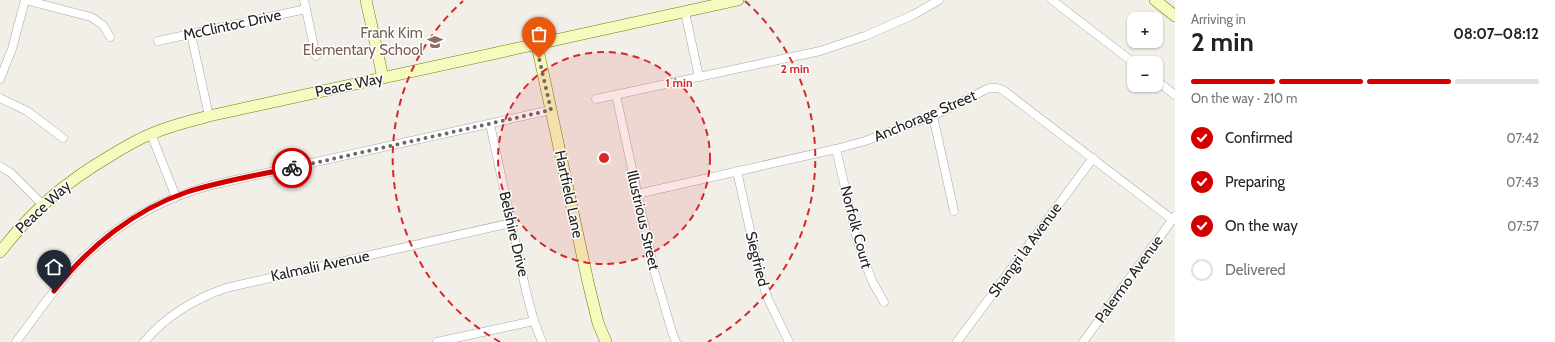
<!DOCTYPE html>
<html lang="en">
<head>
<meta charset="utf-8">
<style>
  body { margin:0; font-family:Cabin,sans-serif; background:#f6f6f6; color:#222; height:100vh; display:flex; flex-direction:column; font-size:15px; white-space:nowrap }
  * { box-sizing:border-box; margin:0 }
  p { font-size:13px; color:#767676 }
  .icon { flex:none; width:22px; height:22px; fill:none; stroke:currentColor; stroke-width:2; stroke-linecap:round; stroke-linejoin:round }
  .map { position:relative; flex:1; overflow:hidden }
  .sheet { display:flex; flex-direction:column; background:#fff; width:380px }
  .sheet>* { flex:none }
  .fabs { position:absolute; left:1127px; top:12px; display:grid; gap:8px }
  .fabs a { display:grid; place-items:center; width:36px; height:36px; border-radius:8px; background:#fff; box-shadow:0 1px 3px #0004; font-size:20px }
  .pin { position:absolute; display:grid; place-items:center; width:34px; height:34px; color:#fff; margin:-41px -17px; border-radius:50% 50% 50% 0; rotate:-45deg; box-shadow:0 0 4px #0007 }
  .pin .icon { rotate:45deg }
  .courier { position:absolute; display:grid; place-items:center; width:40px; height:40px; margin:-20px; border:3px solid #d40000; border-radius:50%; background:#fff; color:#222; box-shadow:0 1px 5px #0007 }
  .summary em { font-style:normal; font-weight:800 }
  .summary div { display:flex; flex-direction:column-reverse }
  .summary { display:flex; align-items:center; justify-content:space-between; height:68px; padding:0 16px }
  h1 { font-size:26px; font-weight:800; line-height:30px }
  .bar { display:grid; grid-template-columns:repeat(4,1fr); gap:6px 4px; align-content:center; height:48px; padding:0 16px }
  .bar i { height:5px; border-radius:3px; background:#e0e0e0 }
  .bar .selected { background:#d40000 }
  .bar p { grid-column:span 4 }
  ol { padding:0 16px; list-style:none }
  li { display:flex; align-items:center; gap:12px; height:44px }
  li p { margin-inline-start:auto }
  li .icon { padding:4px; border-radius:50%; background:#d40000; color:#fff; stroke-width:4 }
  li:last-child { color:#767676 }
  li i { width:22px; height:22px; border:2px solid #e0e0e0; border-radius:50% }
  main { display:flex; flex:1; min-height:0 }
  .map>svg:first-child { display:block }
  .lines { fill:none; stroke-linecap:round; stroke-linejoin:round }
  .street-casing { stroke:#a9a9a9; stroke-width:9 }
  .secondary-casing { stroke:#707d05; stroke-width:12 }
  .street { stroke:#fff; stroke-width:8 }
  .secondary { stroke:#f7fabf; stroke-width:11 }
  .done { stroke:#6b6a68; stroke-width:4; stroke-dasharray:0 7.2 }
  .route { stroke:#d40000; stroke-width:5 }
  .ring { fill:none; stroke:#d62828; stroke-width:2; stroke-dasharray:7 5 }
  .labels { text-anchor:middle; dominant-baseline:central; stroke-width:3; stroke-linejoin:round; paint-order:stroke }
  .street-label { font-size:15px; fill:#222; stroke:#fff }
  .education-label { font-size:15px; fill:#785e54; stroke:#fff; text-anchor:end }
  .centre { fill:#d62828; stroke:#fff; stroke-width:2 }
  .ring-label { font-size:12px; text-anchor:middle; font-weight:bold; fill:#d62828; stroke:#fff; stroke-width:3; stroke-linejoin:round; paint-order:stroke }
</style>
</head>
<body>
<main>
<div class="map">
<svg width="1175" height="342" viewBox="0 0 1175 342">
  <rect width="100%" height="100%" fill="#f2efe9"/>
  <g class="lines">
    <defs>
      <g id="street">
        <path d="M 25,0 L 91,17 L 103,25 L 110,37"/>
        <path d="M 304,0 L 316,56"/>
        <path d="M 1052,0 L 1134,63"/>
        <path d="M 685,12 L 699,77"/>
        <path d="M 191,34 L 209,116"/>
        <path d="M 158,41 L 306,9"/>
        <path d="M 0,79 L 12,49 L 25,0"/>
        <path d="M 1156,80 L 1175,95"/>
        <path d="M 616,95 L 654,270 L 672,332 L 676,342"/>
        <path d="M 0,98 L 27,111 L 63,138"/>
        <path d="M 596,99 L 820,51 L 865,36 L 913,15 L 939,0"/>
        <path d="M 933,116 L 954,211"/>
        <path d="M 490,124 L 526,291 L 534,321 L 542,342"/>
        <path d="M 151,134 L 176,197"/>
        <path d="M 836,149 L 858,243 L 872,281 L 884,302"/>
        <path d="M 0,166 L 11,173 L 42,204"/>
        <path d="M 737,171 L 760,275 L 768,299 L 789,342"/>
        <path d="M 637,194 L 836,149 L 865,141 L 933,116 L 989,88 L 997,88 L 1003,90 L 1173,220"/>
        <path d="M 16,342 C 35,317 53,290 74,267 C 112,227 159,199 212,185 L 551,110"/>
        <path d="M 144,342 C 166,316 194,299 226,288 L 511,223"/>
        <path d="M 437,342 L 534,321"/>
        <path d="M 957,342 L 1093,158"/>
        <path d="M 1083,342 L 1175,216"/>
      </g>
      <g id="secondary">
        <path d="M 366,0 L 383,78"/>
        <path d="M 1155,0 L 1175,16"/>
        <path d="M 537,45 L 588,282 L 598,323 L 606,342"/>
        <path d="M 0,252 C 33,210 64,183 110,156 C 123,148 136,140 151,134 C 169,126 190,121 209,116 L 738,0"/>
      </g>
    </defs>
    <!-- street casing -->
    <use href="#street" class="street-casing"/>
    <!-- secondary casing -->
    <use href="#secondary" class="secondary-casing"/>
    <!-- street -->
    <use href="#street" class="street"/>
    <!-- secondary -->
    <use href="#secondary" class="secondary"/>
  </g>
  <g class="lines">
    <!-- done -->
    <path class="done" d="M 292,168 L 551,110 L 539,58"/>
    <!-- route -->
    <path class="route" d="M 54,291 C 88,247 134,210 187,192 C 221,181 257,175 292,168"/>
  </g>
  <!-- distance rings -->
  <circle cx="604" cy="158" r="106" fill="#d62828" fill-opacity=".12"/>
  <g class="ring">
    <circle cx="604" cy="158" r="106"/>
    <path d="M500 342A211 211 0 0 1 463 1M745 1A211 211 0 0 1 708 342"/>
  </g>
  <!-- icons -->
  <defs>
    <symbol id="school-bare" viewBox="-9 -9 18 18"><path d="M0-5L7-2L0 1L-7-2ZM-4 1L0 2.5L4 1V4Q0 6-4 4Z" fill="#8d6e63" stroke="#fff" stroke-width="2.5" paint-order="stroke"/></symbol>
  </defs>
  <g fill-rule="evenodd">
    <use href="#school-bare" x="424" y="31" width="22" height="22"/>
  </g>
  <g class="labels">
    <!-- street labels -->
    <g class="street-label">
      <text transform="translate(232 25) rotate(-12)">McClintoc Drive</text>
      <text transform="translate(349 85) rotate(-12)">Peace Way</text>
      <text transform="translate(925 116) rotate(-23)">Anchorage Street</text>
      <text transform="translate(569 194) rotate(78)">Hartfield Lane</text>
      <text transform="translate(43 207) rotate(-43)">Peace Way</text>
      <text transform="translate(643 220) rotate(77)">Illustrious Street</text>
      <text transform="translate(856 227) rotate(75)">Norfolk Court</text>
      <text transform="translate(514 234) rotate(77)">Belshire Drive</text>
      <text transform="translate(1025 250) rotate(-54)">Shangri la Avenue</text>
      <text transform="translate(757 259) rotate(76)">Siegfried</text>
      <text transform="translate(320 266) rotate(-12)">Kalmalii Avenue</text>
      <text transform="translate(1129 279) rotate(-54)">Palermo Avenue</text>
    </g>
    <!-- education labels -->
    <g class="education-label">
      <text x="423" y="33">Frank Kim<tspan x="423" dy="17">Elementary School</tspan></text>
    </g>
  </g>
  <circle cx="604" cy="158" r="6" class="centre"/>
  <g class="ring-label">
    <text x="795" y="73">2 min</text>
    <text x="679" y="87">1 min</text>
  </g>
</svg>
<div class="fabs">
<a>+</a>
<a>−</a>
</div>
<div class="pin" style="left:539px;top:58px;background:#ea580c"><svg class="icon" aria-label="bag" viewBox="0 0 24 24"><path d="M5 8h14l-1 12H6zM9 8a3 3 0 0 1 6 0"/></svg></div>
<div class="pin" style="left:54px;top:291px;background:#1f2937"><svg class="icon" aria-label="home" viewBox="0 0 24 24"><path d="M3 11l9-7 9 7M6 9v11h12V9"/></svg></div>
<div class="courier" style="left:292px;top:168px"><svg class="icon" aria-label="bike" viewBox="0 0 24 24"><circle cx="6" cy="16" r="4"/><circle cx="18" cy="16" r="4"/><path d="M6 16l4-8h5l3 8M10 8l3 8H6M13 5h3"/></svg></div>
</div>
<section class="sheet">
<div class="summary"><div><h1>2 min</h1><p>Arriving in</p></div><em>08:07–08:12</em></div>
<div class="bar"><i class="selected"></i><i class="selected"></i><i class="selected"></i><i></i><p>On the way · 210 m</p></div>
<ol>
<li><svg class="icon" aria-label="check" viewBox="0 0 24 24"><path d="M5 12l5 5 9-10"/></svg>Confirmed<p>07:42</p></li>
<li><svg class="icon" aria-label="check" viewBox="0 0 24 24"><path d="M5 12l5 5 9-10"/></svg>Preparing<p>07:43</p></li>
<li><svg class="icon" aria-label="check" viewBox="0 0 24 24"><path d="M5 12l5 5 9-10"/></svg>On the way<p>07:57</p></li>
<li><i></i>Delivered</li>
</ol>
</section>
</main>
</body>
</html>
